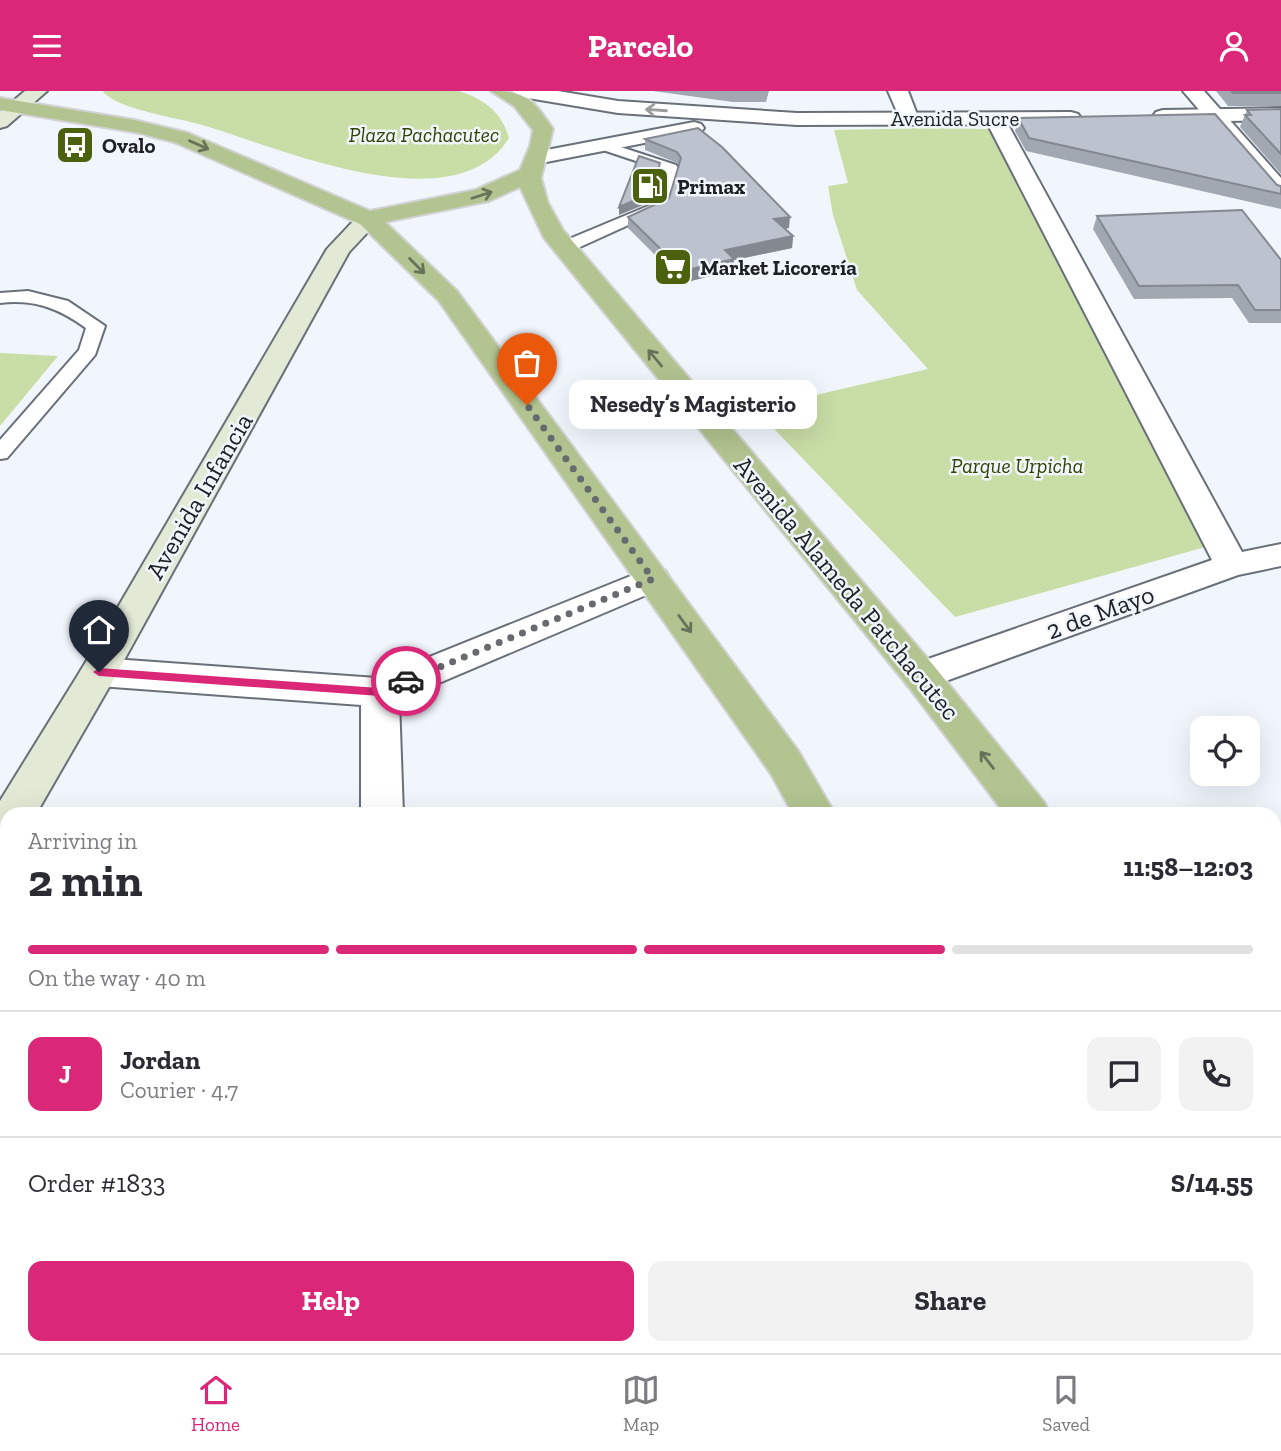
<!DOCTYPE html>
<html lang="en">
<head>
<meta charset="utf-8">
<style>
  body { margin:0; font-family:"Zilla Slab",serif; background:#f2f2f3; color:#2b2b33; height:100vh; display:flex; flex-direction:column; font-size:26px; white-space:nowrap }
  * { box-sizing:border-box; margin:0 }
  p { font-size:23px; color:#7c7c81 }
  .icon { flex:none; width:38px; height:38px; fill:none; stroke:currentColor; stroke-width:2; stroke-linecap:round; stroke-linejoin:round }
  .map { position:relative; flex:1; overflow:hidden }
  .side { position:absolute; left:0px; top:716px; width:1281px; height:548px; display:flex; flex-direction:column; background:#fff; border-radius:21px 21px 0 0; box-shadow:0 7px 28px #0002 }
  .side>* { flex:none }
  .buttons { position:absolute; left:1190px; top:625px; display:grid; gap:14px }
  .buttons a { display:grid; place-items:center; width:70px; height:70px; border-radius:14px; background:#fff; box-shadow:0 7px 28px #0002; font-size:35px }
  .pin { position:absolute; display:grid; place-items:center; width:60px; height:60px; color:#fff; margin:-72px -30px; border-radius:50% 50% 50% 0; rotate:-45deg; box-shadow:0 0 7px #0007 }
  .pin .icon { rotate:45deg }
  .courier { position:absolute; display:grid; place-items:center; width:70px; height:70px; margin:-35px; border:5px solid #db2777; border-radius:50%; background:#fff; color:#222; box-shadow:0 2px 9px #0007 }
  .bubble { position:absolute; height:49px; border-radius:14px; background:#fff; box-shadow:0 7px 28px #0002; font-size:23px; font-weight:700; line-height:49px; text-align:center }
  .headline em { font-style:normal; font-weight:700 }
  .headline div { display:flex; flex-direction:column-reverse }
  .headline { display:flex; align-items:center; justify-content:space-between; height:119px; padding:0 28px }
  h1 { font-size:46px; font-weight:700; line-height:52px }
  .bar { display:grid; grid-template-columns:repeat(4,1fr); gap:10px 7px; align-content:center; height:84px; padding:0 28px }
  .bar i { height:9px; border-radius:5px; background:#e1e1e2 }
  .bar .on { background:#db2777 }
  .bar p { grid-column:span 4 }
  .line { display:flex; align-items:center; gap:18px; padding:0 28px; border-top:2px solid #e1e1e2 }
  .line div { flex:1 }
  .round { display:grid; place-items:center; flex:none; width:74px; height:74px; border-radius:14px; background:#f2f2f3 }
  .action { display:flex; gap:14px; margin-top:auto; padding:14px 28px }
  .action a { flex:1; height:80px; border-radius:14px; background:#db2777; color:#fff; font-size:28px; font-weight:700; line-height:80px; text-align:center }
  .action a+a { background:#f2f2f3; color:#2b2b33 }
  header { display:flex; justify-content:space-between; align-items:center; height:91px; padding:0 28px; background:#db2777; color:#fff; font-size:32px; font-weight:700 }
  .tabs { display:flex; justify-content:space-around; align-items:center; height:98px; border-top:2px solid #e1e1e2; background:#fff; font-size:19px; color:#7c7c81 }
  .tabs a { display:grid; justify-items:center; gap:4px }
  .tabs .on { color:#db2777 }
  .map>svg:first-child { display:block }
  .green { fill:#c9dda6 }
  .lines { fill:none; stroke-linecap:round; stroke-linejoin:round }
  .service-casing { stroke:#69707a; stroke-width:4 }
  .minor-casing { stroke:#69707a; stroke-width:4 }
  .tertiary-casing { stroke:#69707a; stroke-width:4 }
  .secondary-casing { stroke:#69707a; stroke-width:4 }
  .trunk-casing { stroke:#d2d2d3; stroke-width:4 }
  .service { fill:#fff; fill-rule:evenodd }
  .minor { fill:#fff; fill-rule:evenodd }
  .tertiary { fill:#fff; fill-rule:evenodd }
  .secondary { fill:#e2e9d5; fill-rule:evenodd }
  .trunk { fill:#b2c48f; fill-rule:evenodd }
  .wall { fill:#a2a8b1 }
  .shaded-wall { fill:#848890 }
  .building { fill:#bcc3ce; stroke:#848890; stroke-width:2 }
  .oneway { stroke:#999b9c }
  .oneway2 { stroke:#68725a }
  .route { fill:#db2777 }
  .done { stroke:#676b70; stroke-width:7; stroke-dasharray:0 12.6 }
  .labels { text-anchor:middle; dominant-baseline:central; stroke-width:5; stroke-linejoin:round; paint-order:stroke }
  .far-street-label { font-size:21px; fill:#1d2024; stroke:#f1f6fd }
  .far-park-label { font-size:21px; font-style:italic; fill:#314200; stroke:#f1f6fd }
  .far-poi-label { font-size:21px; font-weight:bold; fill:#1d2024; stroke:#f1f6fd; text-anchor:start }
  .street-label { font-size:26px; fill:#1d2024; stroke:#f1f6fd }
</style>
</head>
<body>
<header><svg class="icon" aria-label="menu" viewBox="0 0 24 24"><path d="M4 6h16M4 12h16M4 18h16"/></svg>Parcelo<svg class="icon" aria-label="person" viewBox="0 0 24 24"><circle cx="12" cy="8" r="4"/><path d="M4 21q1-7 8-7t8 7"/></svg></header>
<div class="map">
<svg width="1281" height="1262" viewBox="0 0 1281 1262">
  <rect width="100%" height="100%" fill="#f1f6fd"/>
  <!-- green -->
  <g class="green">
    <path d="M 103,0 L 459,0 C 485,9 501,20 509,47 C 455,135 278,56 202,34 C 180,27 114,18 103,0 Z"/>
    <path d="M 928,37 L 988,38 L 1209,455 L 955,526 L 755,318 L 928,278 L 857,199 L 833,124 L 828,95 L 848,92 L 834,39 Z"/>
    <path d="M 0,262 L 58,265 L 0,335 Z"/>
  </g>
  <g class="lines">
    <defs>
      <g id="service">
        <path d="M 602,50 L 676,74 L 678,77 L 668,116 L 569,161 L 557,161 L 555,157 L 557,153 L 653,113 L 663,79 L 597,57 L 595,54 L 597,51 Z"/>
        <path d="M 28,200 L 68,210 L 105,235 L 95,264 L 7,367 L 0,368 L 0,349 L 79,259 L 86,237 C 58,217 35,208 0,212 L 0,202 Z"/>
      </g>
      <g id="minor">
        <path d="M 888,0 L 908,0 L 918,26 L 915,30 L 901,30 Z"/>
        <path d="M 1183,0 L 1204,0 L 1281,87 L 1281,108 L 1273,106 Z"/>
        <path d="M 995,22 L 1002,24 L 1005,28 L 1242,461 L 1281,453 L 1281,475 L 1238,484 L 921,599 L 908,595 L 902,585 L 908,575 L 1212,469 L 985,28 L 988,24 Z"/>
        <path d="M 653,476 L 665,480 L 670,488 L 665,496 L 399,609 L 403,723 L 361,723 L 361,614 L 99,595 L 86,591 L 80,581 L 86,571 L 99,567 L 377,587 Z"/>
        <path d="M 548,1256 L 606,1256 L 604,1262 L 545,1262 Z"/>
      </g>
      <g id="tertiary">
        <path d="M 512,0 L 558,0 L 618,10 L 797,22 L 1071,21 L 1078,23 L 1081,27 L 1078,31 L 1071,33 L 797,34 L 618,22 L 522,6 Z"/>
        <path d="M 1281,17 L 1281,29 L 1163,31 L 1156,29 L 1153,25 L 1156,21 L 1163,19 Z"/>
        <path d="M 694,31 L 701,33 L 704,37 L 701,41 L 536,73 L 528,72 L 525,67 L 528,62 L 536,61 Z"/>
      </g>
      <g id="secondary">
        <path d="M 25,0 L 47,0 L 7,35 L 0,37 L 0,21 Z"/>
        <path d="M 368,121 L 376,123 L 380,128 L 349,161 L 112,591 L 36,723 L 7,723 L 7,738 L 0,735 L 0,710 L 86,571 L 327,158 L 360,123 Z"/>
      </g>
      <g id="trunk">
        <path d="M 491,0 C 527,0 533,9 553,38 L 541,87 L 548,112 L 563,139 L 934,575 L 1044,711 L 1050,723 L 1005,723 L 908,595 L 544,147 L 520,96 L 489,110 L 385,131 L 457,200 L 799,661 L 835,723 L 793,723 L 771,683 L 439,210 L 360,133 L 174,51 L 134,41 L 0,19 L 0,7 L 134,29 L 188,42 L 370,120 L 475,99 L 520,79 L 530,55 L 533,39 L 514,15 Z"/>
        <path d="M 1274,1012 L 1281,1015 L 1281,1071 L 1274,1069 Z"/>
        <path d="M 1101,1256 L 1159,1256 L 1162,1262 L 1103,1262 Z"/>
      </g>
    </defs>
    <!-- service casing -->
    <use href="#service" class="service-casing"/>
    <!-- minor casing -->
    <use href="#minor" class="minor-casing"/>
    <!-- tertiary casing -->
    <use href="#tertiary" class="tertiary-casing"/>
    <!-- secondary casing -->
    <use href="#secondary" class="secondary-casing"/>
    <!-- trunk casing -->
    <use href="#trunk" class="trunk-casing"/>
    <!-- service -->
    <use href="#service" class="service"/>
    <!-- minor -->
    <use href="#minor" class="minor"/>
    <!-- tertiary -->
    <use href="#tertiary" class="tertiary"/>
    <!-- secondary -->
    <use href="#secondary" class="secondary"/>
    <!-- trunk -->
    <use href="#trunk" class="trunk"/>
  </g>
  <!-- wall -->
  <g class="wall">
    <path d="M 653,0 L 769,0 L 766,11 L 733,11 Z"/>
    <path d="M 1216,0 L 1281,0 L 1281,15 L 1228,15 Z"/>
    <path d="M 1281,18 L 1281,83 L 1240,36 L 1247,19 Z"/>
    <path d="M 1018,27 L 1281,95 L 1281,118 L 1026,60 L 1015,40 Z"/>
    <path d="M 698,37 L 789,137 L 784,138 L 793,145 L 792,157 L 734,169 L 734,179 L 683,192 L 628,137 L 628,126 L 669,107 L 679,75 L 677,72 L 645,59 L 645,48 Z"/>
    <path d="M 1097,125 L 1281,169 L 1281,232 L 1249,232 L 1232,207 L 1134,208 L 1093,138 Z"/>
  </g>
  <!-- shaded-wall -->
  <g class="shaded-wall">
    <path d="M 660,72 L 660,81 L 651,111 L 619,124 L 619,116 Z"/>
    <path d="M 790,126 L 789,137 L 772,140 L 774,128 Z"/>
    <path d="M 793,145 L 792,157 L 734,169 L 734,179 L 683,192 L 683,180 L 725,159 Z"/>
  </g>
  <!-- building -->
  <g class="building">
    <path d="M 1231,0 L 1281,0 L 1281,2 L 1233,2 Z"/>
    <path d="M 1281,18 L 1281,63 L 1245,24 L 1251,24 L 1247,19 Z"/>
    <path d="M 1215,23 L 1277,94 L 1281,95 L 1281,103 L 1029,47 L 1018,27 Z"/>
    <path d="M 698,37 L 722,56 L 790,126 L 774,128 L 793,145 L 725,159 L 734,168 L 683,180 L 628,126 L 669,107 L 681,67 L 677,61 L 645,48 Z"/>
    <path d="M 639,65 L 660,72 L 651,102 L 619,116 Z"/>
    <path d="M 1242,119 L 1281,169 L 1281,219 L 1255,219 L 1238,194 L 1139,195 L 1097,125 Z"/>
  </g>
  <!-- one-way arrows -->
  <defs><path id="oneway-shaft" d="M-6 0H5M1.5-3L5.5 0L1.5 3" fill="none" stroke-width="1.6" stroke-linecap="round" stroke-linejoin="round" transform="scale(1.75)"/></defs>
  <use class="oneway" href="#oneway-shaft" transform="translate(656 19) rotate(-176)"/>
  <g class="oneway2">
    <use href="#oneway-shaft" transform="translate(199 54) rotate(24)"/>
    <use href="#oneway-shaft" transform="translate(482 104) rotate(-18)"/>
    <use href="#oneway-shaft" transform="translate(417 175) rotate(45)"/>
    <use href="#oneway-shaft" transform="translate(655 267) rotate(-130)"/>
    <use href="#oneway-shaft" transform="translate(685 533) rotate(54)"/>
    <use href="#oneway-shaft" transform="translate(987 669) rotate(-128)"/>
  </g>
  <!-- route -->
  <path class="route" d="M 99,577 L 379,597 L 406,586 L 411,590 L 380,605 L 99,585 L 93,581 Z"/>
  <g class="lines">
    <!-- done -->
    <path class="done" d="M 406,590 L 653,488 L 527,314"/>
  </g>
  <!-- icons -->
  <defs>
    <symbol id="bus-square" viewBox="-11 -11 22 22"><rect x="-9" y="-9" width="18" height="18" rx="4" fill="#4b610d" stroke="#f1f6fd"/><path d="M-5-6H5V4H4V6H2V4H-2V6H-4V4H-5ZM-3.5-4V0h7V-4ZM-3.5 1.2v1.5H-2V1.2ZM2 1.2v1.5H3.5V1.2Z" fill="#fff"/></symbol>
    <symbol id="fuel-square" viewBox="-11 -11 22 22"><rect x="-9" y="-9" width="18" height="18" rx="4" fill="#4b610d" stroke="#f1f6fd"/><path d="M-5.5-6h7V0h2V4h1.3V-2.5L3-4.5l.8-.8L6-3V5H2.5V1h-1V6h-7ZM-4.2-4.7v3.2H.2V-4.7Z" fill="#fff"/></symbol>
    <symbol id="supermarket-square" viewBox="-11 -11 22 22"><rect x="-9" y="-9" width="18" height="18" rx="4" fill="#4b610d" stroke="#f1f6fd"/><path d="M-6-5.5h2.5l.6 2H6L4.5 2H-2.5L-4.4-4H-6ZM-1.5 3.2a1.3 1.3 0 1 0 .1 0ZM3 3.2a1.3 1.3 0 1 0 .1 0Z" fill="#fff"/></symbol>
  </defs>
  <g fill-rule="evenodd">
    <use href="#bus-square" x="53" y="32" width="44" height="44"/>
    <use href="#fuel-square" x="628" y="73" width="44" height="44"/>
    <use href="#supermarket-square" x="651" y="154" width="44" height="44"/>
  </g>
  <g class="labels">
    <!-- far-street labels -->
    <g class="far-street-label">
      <text x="955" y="27">Avenida Sucre</text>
    </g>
    <!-- far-park labels -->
    <g class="far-park-label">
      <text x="424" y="43">Plaza Pachacutec</text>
      <text x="1017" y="374">Parque Urpicha</text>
    </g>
    <!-- far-poi labels -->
    <g class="far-poi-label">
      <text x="102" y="54">Ovalo</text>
      <text x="677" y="95">Primax</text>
      <text x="700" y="176">Market Licorería</text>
    </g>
    <!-- street labels -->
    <g class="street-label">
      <text transform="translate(199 405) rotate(-60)">Avenida Infancia</text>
      <text transform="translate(847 497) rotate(50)">Avenida Alameda Patchacutec</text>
      <text transform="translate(1100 521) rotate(-20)">2 de Mayo</text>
    </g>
  </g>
</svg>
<div class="buttons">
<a><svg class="icon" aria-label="locate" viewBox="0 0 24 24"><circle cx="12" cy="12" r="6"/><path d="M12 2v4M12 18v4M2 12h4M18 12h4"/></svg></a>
</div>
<div class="pin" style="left:527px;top:314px;background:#ea580c"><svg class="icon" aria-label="bag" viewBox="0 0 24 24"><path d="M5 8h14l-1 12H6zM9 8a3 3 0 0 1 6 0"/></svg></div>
<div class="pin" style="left:99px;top:581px;background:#1f2937"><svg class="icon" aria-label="home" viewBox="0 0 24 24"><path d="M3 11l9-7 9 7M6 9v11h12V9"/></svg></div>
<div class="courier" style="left:406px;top:590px"><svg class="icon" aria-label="car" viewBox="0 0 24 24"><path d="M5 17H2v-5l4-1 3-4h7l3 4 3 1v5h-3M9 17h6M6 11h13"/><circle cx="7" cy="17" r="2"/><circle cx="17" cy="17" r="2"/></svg></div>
<div class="bubble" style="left:569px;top:289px;width:248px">Nesedy’s Magisterio</div>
<section class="side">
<div class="headline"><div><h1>2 min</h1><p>Arriving in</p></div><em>11:58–12:03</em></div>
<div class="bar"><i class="on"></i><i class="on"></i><i class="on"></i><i></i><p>On the way · 40 m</p></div>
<div class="line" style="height:126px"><b class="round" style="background:#db2777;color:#fff">J</b><div><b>Jordan</b><p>Courier · 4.7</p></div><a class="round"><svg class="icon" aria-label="chat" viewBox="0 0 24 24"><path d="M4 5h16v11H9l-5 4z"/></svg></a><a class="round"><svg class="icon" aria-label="phone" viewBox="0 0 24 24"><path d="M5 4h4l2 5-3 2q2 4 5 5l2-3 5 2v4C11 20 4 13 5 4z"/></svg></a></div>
<div class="line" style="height:91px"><div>Order #1833</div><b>S/14.55</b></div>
<div class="action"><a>Help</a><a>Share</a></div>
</section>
</div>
<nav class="tabs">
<a class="on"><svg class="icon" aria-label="home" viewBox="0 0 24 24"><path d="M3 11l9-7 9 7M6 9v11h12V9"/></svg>Home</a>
<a><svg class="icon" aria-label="map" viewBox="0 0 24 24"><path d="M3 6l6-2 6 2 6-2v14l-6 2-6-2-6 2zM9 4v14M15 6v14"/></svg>Map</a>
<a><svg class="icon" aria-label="saved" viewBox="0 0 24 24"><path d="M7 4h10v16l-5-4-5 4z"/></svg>Saved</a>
</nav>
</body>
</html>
